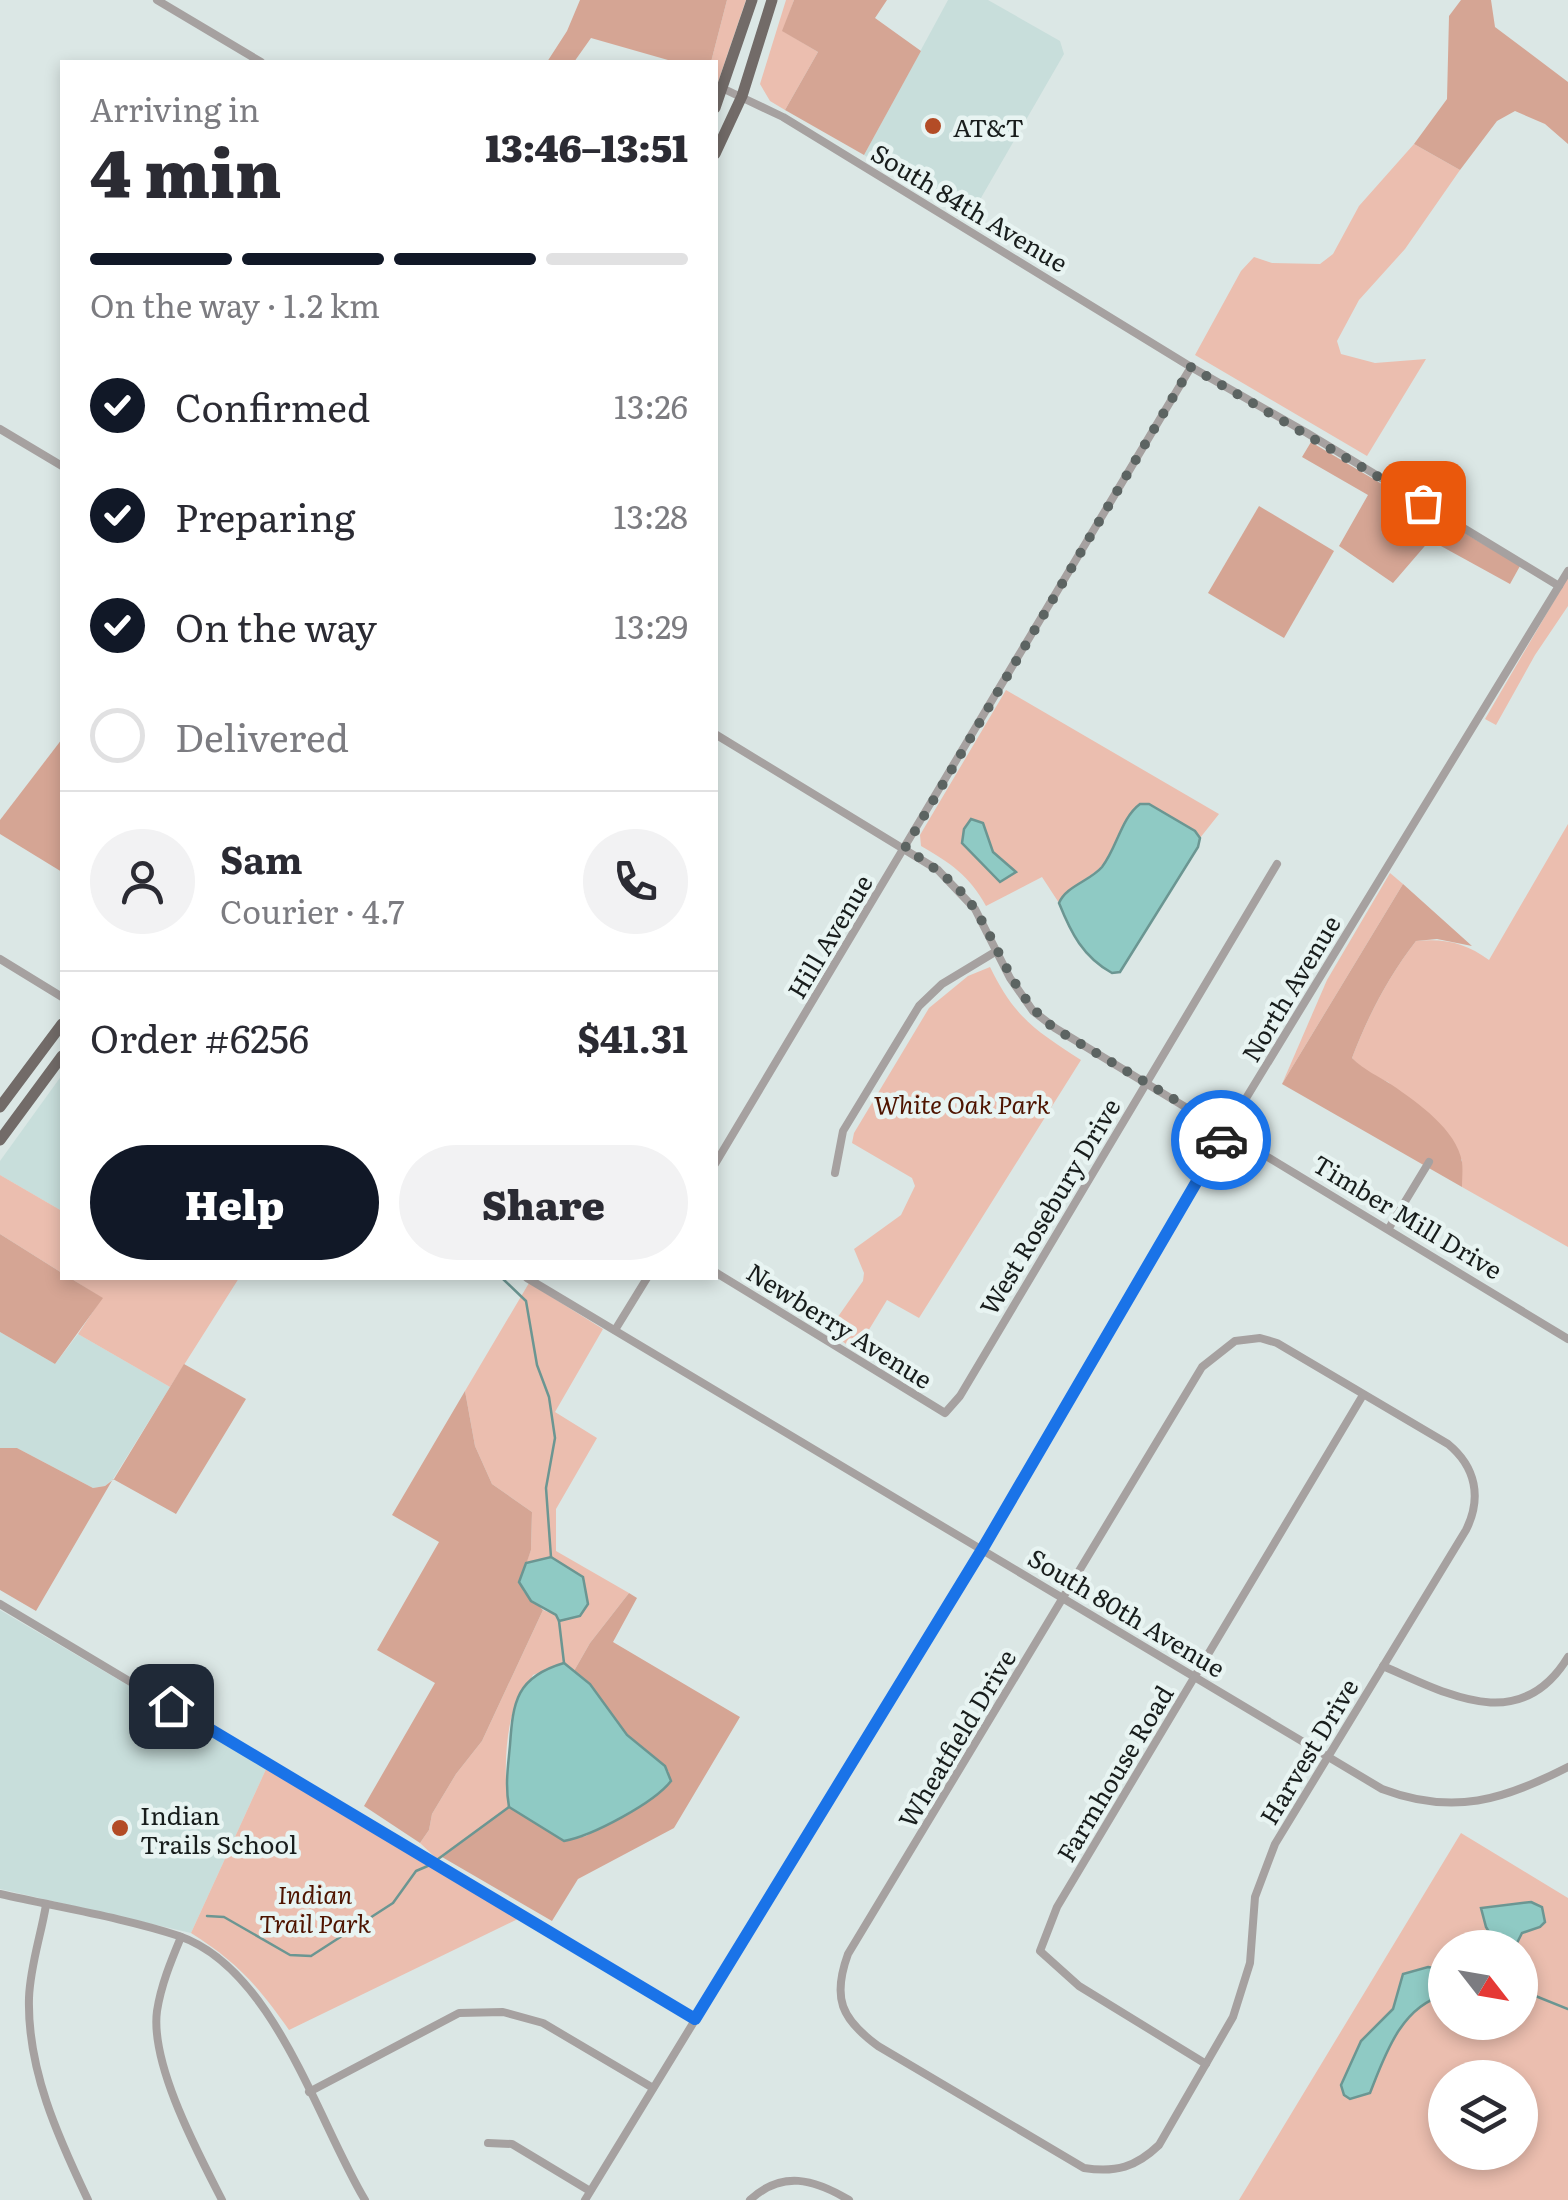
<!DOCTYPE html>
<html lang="en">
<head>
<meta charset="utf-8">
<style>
  body { margin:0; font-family:Literata,serif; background:#f2f2f3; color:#2b2b33; height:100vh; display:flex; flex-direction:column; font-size:38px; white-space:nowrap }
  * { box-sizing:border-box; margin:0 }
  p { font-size:32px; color:#7c7c81 }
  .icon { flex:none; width:55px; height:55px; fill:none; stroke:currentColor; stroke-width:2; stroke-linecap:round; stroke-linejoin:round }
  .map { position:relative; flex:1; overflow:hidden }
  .details { position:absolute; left:60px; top:60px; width:658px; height:1220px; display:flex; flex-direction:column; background:#fff; border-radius:0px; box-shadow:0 5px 15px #0003 }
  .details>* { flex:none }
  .needle { width:65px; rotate:121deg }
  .controls { position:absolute; left:1428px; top:1930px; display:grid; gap:20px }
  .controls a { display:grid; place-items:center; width:110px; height:110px; border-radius:50%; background:#fff; box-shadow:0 5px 15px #0003; font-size:50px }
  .pin { position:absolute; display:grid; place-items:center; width:85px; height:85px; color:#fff; margin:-42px; border-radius:20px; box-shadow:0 5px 15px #0006 }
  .courier { position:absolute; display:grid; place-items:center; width:100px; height:100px; margin:-50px; border:8px solid #1a73e8; border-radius:50%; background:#fff; color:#222; box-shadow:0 2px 12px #0007 }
  .overview em { font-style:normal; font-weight:800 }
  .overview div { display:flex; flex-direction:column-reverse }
  .overview { display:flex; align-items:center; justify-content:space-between; height:170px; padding:0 30px }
  h1 { font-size:65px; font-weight:800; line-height:75px }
  .bar { display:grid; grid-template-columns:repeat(4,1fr); gap:15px 10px; align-content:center; height:120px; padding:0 30px }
  .bar i { height:12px; border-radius:8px; background:#e1e1e2 }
  .bar .selected { background:#111827 }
  .bar p { grid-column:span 4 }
  .line { display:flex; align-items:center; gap:25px; padding:0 30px; border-top:2px solid #e1e1e2 }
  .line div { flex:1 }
  .round { display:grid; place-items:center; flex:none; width:105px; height:105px; border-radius:52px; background:#f2f2f3 }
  ol { padding:0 30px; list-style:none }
  li { display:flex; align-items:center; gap:30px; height:110px }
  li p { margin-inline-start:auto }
  li .icon { padding:10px; border-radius:50%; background:#111827; color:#fff; stroke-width:4 }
  li:last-child { color:#7c7c81 }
  li i { width:55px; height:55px; border:5px solid #e1e1e2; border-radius:50% }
  .cta { display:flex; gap:20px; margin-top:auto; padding:20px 30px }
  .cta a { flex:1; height:115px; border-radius:60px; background:#111827; color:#fff; font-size:40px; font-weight:800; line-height:115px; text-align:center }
  .cta a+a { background:#f2f2f3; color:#2b2b33 }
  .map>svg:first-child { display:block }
  .built { fill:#c8dedb }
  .green { fill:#ebbeaf; fill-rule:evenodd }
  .forest { fill:#d5a594 }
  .water { fill:#8fcac4; stroke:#6b9692; stroke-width:2.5 }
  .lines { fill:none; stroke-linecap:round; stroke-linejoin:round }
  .stream { stroke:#6b9692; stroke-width:2.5 }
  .street { stroke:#a6a1a0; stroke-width:8 }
  .primary { stroke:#726b68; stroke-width:11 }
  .done { stroke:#5c6462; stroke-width:10; stroke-dasharray:0 18 }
  .route { stroke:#1a73e8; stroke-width:12 }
  .poi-dot { fill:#b34c26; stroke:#e8f4f2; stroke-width:4 }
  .labels { text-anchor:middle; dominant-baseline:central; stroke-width:9; stroke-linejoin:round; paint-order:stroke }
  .poi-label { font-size:25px; fill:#181d1c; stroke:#e8f4f2; text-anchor:start }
  .street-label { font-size:25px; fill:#181d1c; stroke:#e8f4f2 }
  .park-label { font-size:25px; font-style:italic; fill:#4e1400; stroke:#e8f4f2 }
</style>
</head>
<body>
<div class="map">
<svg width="1568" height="2200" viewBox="0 0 1568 2200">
  <rect width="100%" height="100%" fill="#dbe7e5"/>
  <!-- built -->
  <g class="built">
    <path d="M 948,0 L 988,0 L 1060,41 L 1064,54 L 970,217 L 864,155 Z"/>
    <path d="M 62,1075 L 62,1211 L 0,1175 L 0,1161 Z"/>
    <path d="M 0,1332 L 55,1364 L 78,1334 L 170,1387 L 113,1479 L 105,1486 L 93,1488 L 17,1448 L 0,1448 Z"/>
    <path d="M 0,1610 L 267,1767 L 191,1933 L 0,1889 Z"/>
  </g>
  <!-- green -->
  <g class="green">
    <path d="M 727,0 L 746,0 L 717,85 L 715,62 L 711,62 Z"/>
    <path d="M 786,0 L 794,0 L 783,31 L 818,52 L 785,110 L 770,101 L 760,84 Z"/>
    <path d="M 1414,144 L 1460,170 L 1405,249 L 1359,300 L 1337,341 L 1341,354 L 1375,363 L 1426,359 L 1367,456 L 1195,355 L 1241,271 L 1254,257 L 1272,263 L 1320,264 L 1333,254 L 1359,206 Z"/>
    <path d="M 1568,577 L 1568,606 L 1535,655 L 1496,725 L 1485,719 Z"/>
    <path d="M 1006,690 L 1219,814 L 1200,838 L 1195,830 L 1149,804 C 1124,805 1119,842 1107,860 C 1094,878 1066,886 1059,903 L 1042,877 L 986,906 C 970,876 949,862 921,846 L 920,835 Z"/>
    <path d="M 1568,824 L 1568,1247 L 1462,1187 L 1462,1160 L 1388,1082 L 1366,1073 L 1352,1058 C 1368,1016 1388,977 1416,941 C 1445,938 1466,943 1489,960 Z"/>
    <path d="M 1390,873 L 1403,884 L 1282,1084 L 1327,980 Z"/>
    <path d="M 990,967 C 1015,1018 1035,1030 1081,1060 L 919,1318 L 887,1300 L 856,1351 L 828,1331 L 863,1281 L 864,1273 L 854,1249 L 901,1215 L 915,1186 L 912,1178 L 852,1143 L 854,1133 L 929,1008 L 968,976 Z"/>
    <path d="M 0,1175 L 62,1211 L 62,1273 L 0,1234 Z"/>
    <path d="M 70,1278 L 239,1278 L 170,1387 L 78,1334 L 102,1298 Z"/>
    <path d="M 529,1283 L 603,1329 L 555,1412 L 597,1438 L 556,1509 L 556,1551 L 629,1593 L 590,1643 L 574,1671 L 564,1663 L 533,1675 C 526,1689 514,1705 511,1719 C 505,1745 504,1780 509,1807 L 437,1859 L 420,1843 L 429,1830 L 432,1814 L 456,1774 L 482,1741 L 543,1610 L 556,1615 L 551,1557 L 526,1563 L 531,1550 L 532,1512 L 492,1484 L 475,1446 L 465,1391 Z"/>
    <path d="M 267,1767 L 520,1918 L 289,2030 C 259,1987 236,1961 191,1933 Z"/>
    <path d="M 1461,1833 L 1568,1898 L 1568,2200 L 1239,2200 ZM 1445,1948 L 1520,1948 L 1520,2022 L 1445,2022 ZM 1445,2078 L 1520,2078 L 1520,2152 L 1445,2152 Z"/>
  </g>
  <!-- forest -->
  <g class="forest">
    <path d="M 580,0 L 727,0 L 711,62 L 675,62 L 591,38 L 574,62 L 547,62 L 567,31 Z"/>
    <path d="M 794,0 L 887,0 L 875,18 L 921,51 L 864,155 L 785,110 L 818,52 L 782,31 Z"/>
    <path d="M 1461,0 L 1491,0 L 1495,27 L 1568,82 L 1568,144 L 1545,124 L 1515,111 L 1497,121 L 1460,170 L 1414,144 L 1447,99 L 1449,16 Z"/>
    <path d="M 1311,442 L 1520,566 L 1510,584 L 1430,540 L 1393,583 L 1339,546 L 1368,495 L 1302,457 Z"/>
    <path d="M 1259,506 L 1334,551 L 1284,638 L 1208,593 Z"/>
    <path d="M 62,739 L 62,872 L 0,834 L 0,820 Z"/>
    <path d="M 1403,884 L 1472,946 L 1437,939 L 1416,941 C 1388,977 1368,1016 1352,1058 C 1365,1071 1377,1075 1392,1085 C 1417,1102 1457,1130 1462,1162 C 1463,1170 1462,1179 1462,1187 L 1282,1084 Z"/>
    <path d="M 0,1234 L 62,1273 L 62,1278 L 70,1278 L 103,1298 L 55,1364 L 0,1332 Z"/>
    <path d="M 184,1364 L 246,1399 L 176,1514 L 113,1479 L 36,1611 L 0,1590 L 0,1448 L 17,1448 L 93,1488 L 105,1486 L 114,1479 Z"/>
    <path d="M 465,1391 L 475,1446 L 492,1484 L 532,1512 L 531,1550 L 520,1582 L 524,1592 L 543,1610 L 482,1741 L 456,1774 L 432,1814 L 429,1830 L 420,1843 L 364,1806 L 435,1683 L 377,1650 L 439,1542 L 392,1515 Z"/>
    <path d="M 629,1593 L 637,1598 L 613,1642 L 740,1717 L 674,1828 L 578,1879 L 552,1921 L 442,1857 L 509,1807 L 564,1841 L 586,1836 L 659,1794 L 669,1772 L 627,1735 L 590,1684 L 574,1671 L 590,1643 Z"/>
  </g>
  <!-- water -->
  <g class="water">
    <path d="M 1140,804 L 1149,804 L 1195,831 L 1200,838 L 1198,847 L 1120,972 L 1112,973 C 1083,957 1071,933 1059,903 C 1066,886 1090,881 1102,867 C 1117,848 1121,818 1140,804 Z"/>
    <path d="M 971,819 L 983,823 L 993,852 L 1016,872 L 1000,882 L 962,843 L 964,829 Z"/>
    <path d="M 551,1557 L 583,1577 L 588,1604 L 580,1616 L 559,1621 L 556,1615 L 531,1601 L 519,1582 L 526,1563 Z"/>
    <path d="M 564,1663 L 590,1684 L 627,1735 L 665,1766 L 671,1781 C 654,1803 592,1836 564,1841 L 509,1807 C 505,1784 508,1767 510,1745 C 513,1702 516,1677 564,1663 Z"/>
    <path d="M 1531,1902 L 1542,1907 L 1545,1922 L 1540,1927 L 1522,1933 L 1515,1947 L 1498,1947 L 1486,1927 L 1481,1908 Z"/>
    <path d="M 1428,1967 L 1445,1970 L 1445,1995 C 1401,2006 1385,2055 1370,2093 L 1350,2099 L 1344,2095 L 1341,2085 L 1361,2041 L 1393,2009 L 1403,1974 Z"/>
  </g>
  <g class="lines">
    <!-- stream -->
    <g class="stream">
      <path d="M 502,1278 L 526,1301 L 537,1365 L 549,1397 L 555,1438 L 546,1488 L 551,1557"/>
      <path d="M 559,1621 L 564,1663"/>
      <path d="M 434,1862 L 509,1807"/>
      <path d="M 207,1916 L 224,1917 L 290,1955 L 311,1956 L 393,1903 L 416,1871 L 430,1865"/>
      <path d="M 1523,1982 L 1533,1995 L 1568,2009"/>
    </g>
    <!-- street -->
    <g class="street">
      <path d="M 157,0 L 261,62"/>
      <path d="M 724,89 L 783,117 L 1191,367 L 1307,433 L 1559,586"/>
      <path d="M 0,429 L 62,466"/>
      <path d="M 715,734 L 938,870 L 975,909 L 1010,978 L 1033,1011 L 1055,1028 L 1568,1339"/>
      <path d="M 0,959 L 62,997"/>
      <path d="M 715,1164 L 1191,367"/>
      <path d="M 835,1173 L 843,1131 L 919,1006 L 942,984 L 995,952"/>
      <path d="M 1389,1228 L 1429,1162"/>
      <path d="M 715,1272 L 945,1413 L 960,1396 L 1277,864"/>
      <path d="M 527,1278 L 1382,1789 C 1453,1816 1504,1800 1568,1767"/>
      <path d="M 615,1330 L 647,1278"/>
      <path d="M 1260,1338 L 1277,1343 L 1448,1444 C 1476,1467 1482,1498 1466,1530 L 1275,1844 L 1255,1897 L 1250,1963 L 1233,2017 L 1159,2145 C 1136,2167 1116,2173 1084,2168 L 878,2046 C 841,2019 832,1998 848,1954 L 1202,1367 L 1235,1341 Z"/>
      <path d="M 0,1604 L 695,2019"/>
      <path d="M 1383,1666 C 1448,1694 1520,1736 1568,1657"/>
      <path d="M 0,1894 C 57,1907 125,1918 179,1936 C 274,1969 317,2120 365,2200"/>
      <path d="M 46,1905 C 41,1935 30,1967 29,1998 C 27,2069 58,2137 88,2200"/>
      <path d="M 181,1937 C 171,1961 161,1985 157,2011 C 150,2064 198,2153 222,2200"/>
      <path d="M 1206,2064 L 1079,1986 L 1040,1951 L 1057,1907 L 1363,1395"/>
      <path d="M 309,2092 L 459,2013 L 503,2012 L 543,2023 L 653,2088"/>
      <path d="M 488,2143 L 512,2144 L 590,2191"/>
      <path d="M 585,2200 L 983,1549 L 1226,1131 L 1568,571"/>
      <path d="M 750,2200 C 782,2170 814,2179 849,2200"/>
    </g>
    <!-- primary -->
    <g class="primary">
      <path d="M 715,108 L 752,0"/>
      <path d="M 715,154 L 742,96 L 772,0"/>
      <path d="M 0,1107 L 62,1024"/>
      <path d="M 0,1140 L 62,1056"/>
    </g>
  </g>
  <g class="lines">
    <!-- done -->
    <path class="done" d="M 1221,1140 L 1226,1130 L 1054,1028 C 1013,996 1002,953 976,911 C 958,883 932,866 905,848 L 1191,367 L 1423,503"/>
    <!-- route -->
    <path class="route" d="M 171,1706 L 695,2019 L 983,1548 L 1221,1140"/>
  </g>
  <!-- markers -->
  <g class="poi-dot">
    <circle cx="933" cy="126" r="10"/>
    <circle cx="120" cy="1828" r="10"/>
  </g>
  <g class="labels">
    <!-- poi labels -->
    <g class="poi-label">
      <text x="953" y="126">AT&amp;T</text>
      <text x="140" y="1814">Indian<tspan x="140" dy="29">Trails School</tspan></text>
    </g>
    <!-- street labels -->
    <g class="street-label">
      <text transform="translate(970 207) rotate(31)">South 84th Avenue</text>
      <text transform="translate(829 936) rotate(-59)">Hill Avenue</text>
      <text transform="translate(1290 988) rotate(-59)">North Avenue</text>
      <text transform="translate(1049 1206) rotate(-59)">West Rosebury Drive</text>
      <text transform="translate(1408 1216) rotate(31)">Timber Mill Drive</text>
      <text transform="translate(840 1325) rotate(32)">Newberry Avenue</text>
      <text transform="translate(1127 1612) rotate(31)">South 80th Avenue</text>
      <text transform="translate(956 1738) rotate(-59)">Wheatfield Drive</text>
      <text transform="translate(1308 1751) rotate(-59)">Harvest Drive</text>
      <text transform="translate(1114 1773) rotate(-59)">Farmhouse Road</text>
    </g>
    <!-- park labels -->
    <g class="park-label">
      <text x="962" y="1103">White Oak Park</text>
      <text x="315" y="1893">Indian<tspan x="315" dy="29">Trail Park</tspan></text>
    </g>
  </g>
</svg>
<div class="controls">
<a><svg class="needle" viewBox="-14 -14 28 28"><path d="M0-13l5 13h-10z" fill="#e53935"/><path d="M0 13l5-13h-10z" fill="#7c7c81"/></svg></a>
<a><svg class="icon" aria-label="layers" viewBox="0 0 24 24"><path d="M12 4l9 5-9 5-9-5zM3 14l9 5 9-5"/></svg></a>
</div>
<div class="pin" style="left:1423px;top:503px;background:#ea580c"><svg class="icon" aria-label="bag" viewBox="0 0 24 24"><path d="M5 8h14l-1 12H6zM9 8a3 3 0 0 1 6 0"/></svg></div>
<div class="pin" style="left:171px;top:1706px;background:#1f2937"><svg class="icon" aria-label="home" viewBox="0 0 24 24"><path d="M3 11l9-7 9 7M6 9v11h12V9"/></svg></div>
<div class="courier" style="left:1221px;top:1140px"><svg class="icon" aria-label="car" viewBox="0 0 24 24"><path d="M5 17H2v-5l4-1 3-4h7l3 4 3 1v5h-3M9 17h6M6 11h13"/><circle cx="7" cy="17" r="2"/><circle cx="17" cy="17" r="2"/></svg></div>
<section class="details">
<div class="overview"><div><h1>4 min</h1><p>Arriving in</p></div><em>13:46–13:51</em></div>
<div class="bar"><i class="selected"></i><i class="selected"></i><i class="selected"></i><i></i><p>On the way · 1.2 km</p></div>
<ol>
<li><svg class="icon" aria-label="check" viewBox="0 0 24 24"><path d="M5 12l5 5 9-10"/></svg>Confirmed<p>13:26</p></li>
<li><svg class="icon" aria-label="check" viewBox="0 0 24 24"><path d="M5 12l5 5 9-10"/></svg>Preparing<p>13:28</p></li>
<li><svg class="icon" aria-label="check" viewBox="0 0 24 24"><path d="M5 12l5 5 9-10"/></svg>On the way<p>13:29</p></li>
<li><i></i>Delivered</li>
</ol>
<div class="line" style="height:180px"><a class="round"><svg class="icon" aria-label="person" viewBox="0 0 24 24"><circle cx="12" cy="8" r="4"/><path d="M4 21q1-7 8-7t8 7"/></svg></a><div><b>Sam</b><p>Courier · 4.7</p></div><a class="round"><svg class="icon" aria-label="phone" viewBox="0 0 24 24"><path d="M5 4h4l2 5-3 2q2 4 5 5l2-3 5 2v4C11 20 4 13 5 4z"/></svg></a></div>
<div class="line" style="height:130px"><div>Order #6256</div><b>$41.31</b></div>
<div class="cta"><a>Help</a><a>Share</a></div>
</section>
</div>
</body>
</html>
